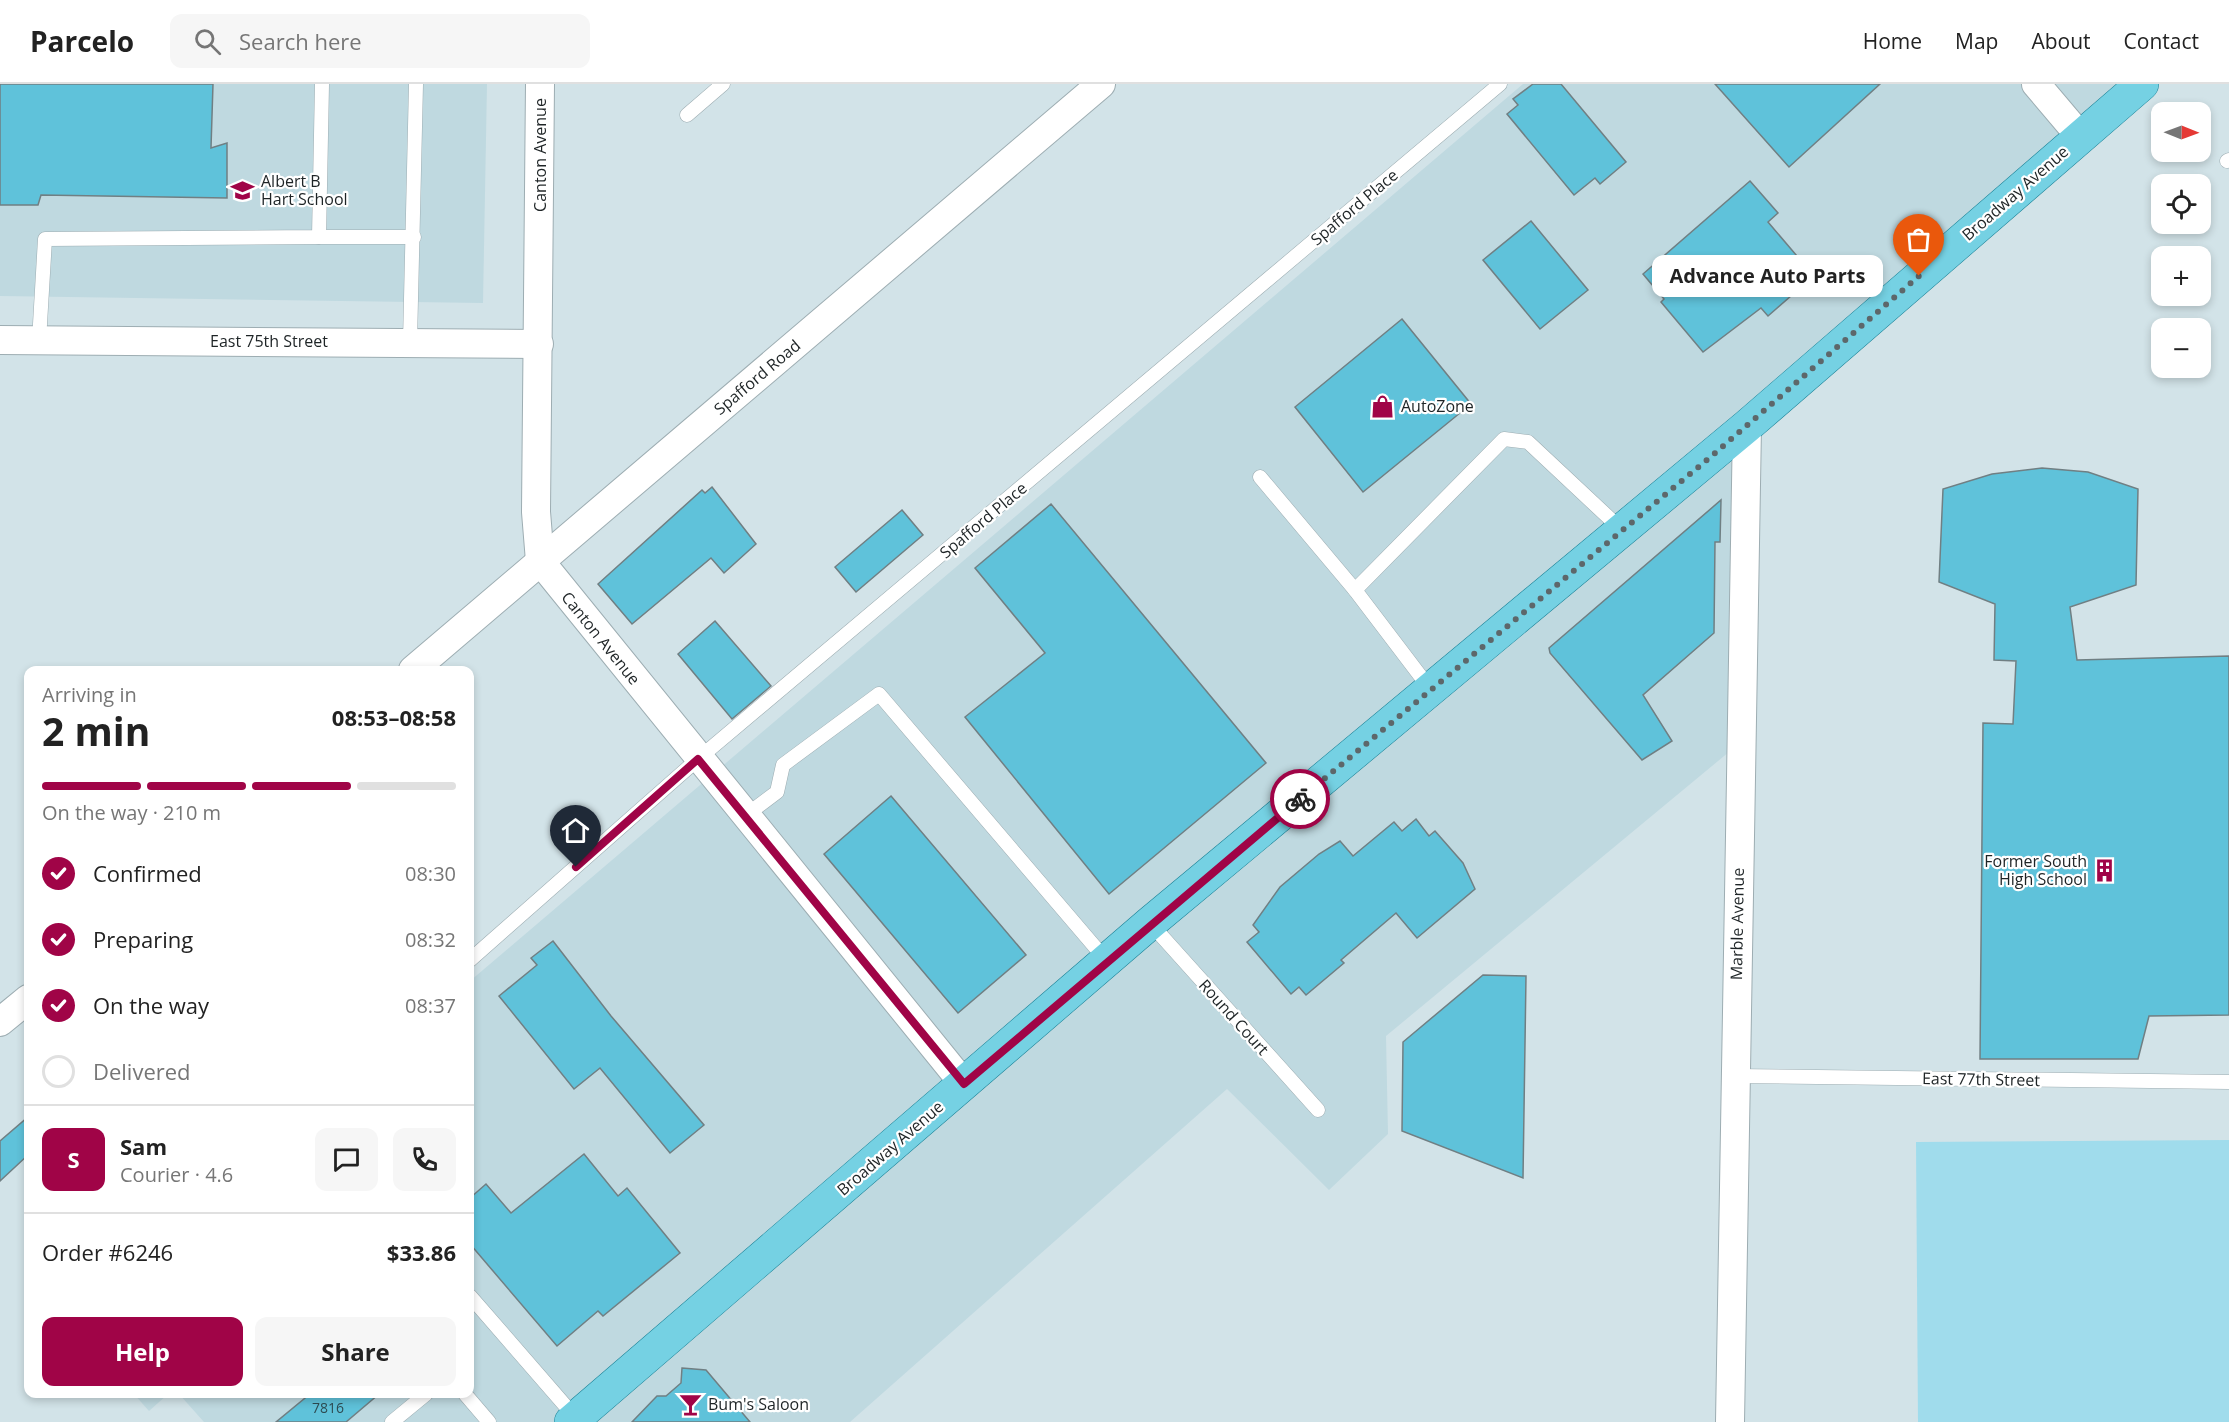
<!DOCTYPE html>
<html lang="en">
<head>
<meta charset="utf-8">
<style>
  body { margin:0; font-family:"Open Sans",sans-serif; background:#f6f6f6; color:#222; height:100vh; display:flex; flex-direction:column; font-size:22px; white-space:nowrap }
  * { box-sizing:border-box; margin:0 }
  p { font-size:20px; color:#767676 }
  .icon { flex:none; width:33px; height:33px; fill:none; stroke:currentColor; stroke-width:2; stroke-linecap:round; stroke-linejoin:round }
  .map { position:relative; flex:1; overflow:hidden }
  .sheet { position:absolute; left:24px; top:582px; width:450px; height:732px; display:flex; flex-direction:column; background:#fff; border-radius:12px; box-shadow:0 3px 9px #0003 }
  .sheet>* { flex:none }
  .needle { width:39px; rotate:91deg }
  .controls { position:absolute; left:2151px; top:18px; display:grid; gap:12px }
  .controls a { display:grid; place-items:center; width:60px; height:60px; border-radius:12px; background:#fff; box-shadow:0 3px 9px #0003; font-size:30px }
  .pin { position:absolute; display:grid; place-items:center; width:51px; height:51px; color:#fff; margin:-62px -26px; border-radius:50% 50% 50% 0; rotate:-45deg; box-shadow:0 0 6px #0007 }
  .pin .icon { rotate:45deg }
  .courier { position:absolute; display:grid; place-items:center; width:60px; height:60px; margin:-30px; border:4px solid #a00447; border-radius:50%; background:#fff; color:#222; box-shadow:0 2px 8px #0007 }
  .bubble { position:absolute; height:42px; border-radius:12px; background:#fff; box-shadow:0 3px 9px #0003; font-size:20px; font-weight:700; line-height:42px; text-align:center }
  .overview em { font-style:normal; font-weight:700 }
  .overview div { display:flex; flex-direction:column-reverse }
  .overview { display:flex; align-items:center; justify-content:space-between; height:102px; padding:0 18px }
  h1 { font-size:39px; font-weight:700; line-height:45px }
  .bar { display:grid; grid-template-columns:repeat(4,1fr); gap:9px 6px; align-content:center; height:72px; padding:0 18px }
  .bar i { height:8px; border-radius:4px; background:#e0e0e0 }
  .bar .active { background:#a00447 }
  .bar p { grid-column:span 4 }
  .line { display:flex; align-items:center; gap:15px; padding:0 18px; border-top:2px solid #e0e0e0 }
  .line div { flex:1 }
  .round { display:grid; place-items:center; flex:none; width:63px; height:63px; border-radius:12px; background:#f6f6f6 }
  ol { padding:0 18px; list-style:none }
  li { display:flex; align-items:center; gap:18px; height:66px }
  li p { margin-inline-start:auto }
  li .icon { padding:6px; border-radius:50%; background:#a00447; color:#fff; stroke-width:4 }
  li:last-child { color:#767676 }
  li i { width:33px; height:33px; border:3px solid #e0e0e0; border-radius:50% }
  .action { display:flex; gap:12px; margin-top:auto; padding:12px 18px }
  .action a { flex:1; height:69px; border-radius:12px; background:#a00447; color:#fff; font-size:24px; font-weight:700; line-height:69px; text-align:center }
  .action a+a { background:#f6f6f6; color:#222 }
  header { display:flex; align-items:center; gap:36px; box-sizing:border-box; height:84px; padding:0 30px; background:#fff; border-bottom:2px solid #e0e0e0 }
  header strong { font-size:28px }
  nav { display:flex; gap:33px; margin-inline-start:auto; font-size:21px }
  .search { width:420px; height:54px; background:#f6f6f6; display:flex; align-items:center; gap:15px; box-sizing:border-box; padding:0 21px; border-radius:12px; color:#767676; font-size:22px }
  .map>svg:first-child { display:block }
  .built { fill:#bfd9e0 }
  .green { fill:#a0dcec }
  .building { fill:#5fc2da; stroke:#707f83; stroke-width:1.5 }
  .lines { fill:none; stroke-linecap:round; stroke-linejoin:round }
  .service-casing { stroke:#9dadb2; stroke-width:15 }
  .minor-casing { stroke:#9dadb2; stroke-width:30 }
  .primary-casing { stroke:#1b8195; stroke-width:34 }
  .service { stroke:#fff; stroke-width:14 }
  .minor { stroke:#fff; stroke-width:28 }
  .primary { stroke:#75d1e3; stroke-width:33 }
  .done { stroke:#5d676a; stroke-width:6; stroke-dasharray:0 10.8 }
  .route { stroke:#a00447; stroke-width:8 }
  .labels { text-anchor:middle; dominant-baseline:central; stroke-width:4.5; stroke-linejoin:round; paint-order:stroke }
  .number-label { font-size:14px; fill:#2e4c53 }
  .street-label { font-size:16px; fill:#1e2426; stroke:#fff }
  .poi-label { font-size:16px; fill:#1e2426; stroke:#fff; text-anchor:start }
</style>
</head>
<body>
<header>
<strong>Parcelo</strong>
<div class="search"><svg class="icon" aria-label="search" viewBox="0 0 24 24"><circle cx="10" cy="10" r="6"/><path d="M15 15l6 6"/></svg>Search here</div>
<nav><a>Home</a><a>Map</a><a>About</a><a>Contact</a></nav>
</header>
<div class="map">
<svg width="2229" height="1338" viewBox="0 0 2229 1338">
  <rect width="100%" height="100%" fill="#d2e3e8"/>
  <!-- built -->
  <g class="built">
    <path d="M 0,0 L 487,0 L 483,219 L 0,212 Z"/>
    <path d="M 1523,0 L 2142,0 L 1747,342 L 1741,658 L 1386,952 L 1388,1050 L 1329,1106 L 1227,1005 L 850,1338 L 204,1338 L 179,1310 L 470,1310 L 470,897 Z"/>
    <path d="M 134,1310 L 168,1310 L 149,1327 Z"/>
  </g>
  <!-- green -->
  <path class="green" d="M 2229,1056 L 2229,1338 L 1918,1338 L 1916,1058 Z"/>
  <!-- building -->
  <g class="building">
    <path d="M 0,0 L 213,0 L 211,64 L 227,59 L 227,114 L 41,111 L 38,121 L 0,121 Z"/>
    <path d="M 1533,0 L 1561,0 L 1626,78 L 1600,100 L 1595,94 L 1574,111 L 1507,30 L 1518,21 L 1513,15 Z"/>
    <path d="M 1715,0 L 1880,0 L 1789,83 Z"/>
    <path d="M 1750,97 L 1778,129 L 1768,138 L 1814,192 L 1768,232 L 1761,224 L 1703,268 L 1661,218 L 1664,215 L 1643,190 Z"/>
    <path d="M 1531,137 L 1588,206 L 1540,245 L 1483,176 Z"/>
    <path d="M 1402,235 L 1471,320 L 1363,408 L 1295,323 Z"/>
    <path d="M 2042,384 L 2088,388 L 2138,405 L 2136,501 L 2070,523 L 2077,576 L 2229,572 L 2229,931 L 2149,932 L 2138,975 L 1980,975 L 1983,639 L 2013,640 L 2016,577 L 1994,576 L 1995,520 L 1939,498 L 1943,405 L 1992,390 Z"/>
    <path d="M 712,403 L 756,460 L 724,489 L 711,474 L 632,540 L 598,500 L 702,406 L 705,409 Z"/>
    <path d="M 1721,416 L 1720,458 L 1715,458 L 1714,549 L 1643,611 L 1672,657 L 1642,676 L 1550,569 L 1549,564 Z"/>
    <path d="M 1051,420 L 1266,679 L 1109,810 L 965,633 L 1045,569 L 975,484 Z"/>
    <path d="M 902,426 L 923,451 L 856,508 L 835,483 Z"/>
    <path d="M 715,537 L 771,602 L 732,635 L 678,570 Z"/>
    <path d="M 891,712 L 1026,871 L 958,929 L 824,770 Z"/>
    <path d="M 1416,735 L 1429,752 L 1435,747 L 1463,779 L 1475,805 L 1417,854 L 1396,829 L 1341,876 L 1344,879 L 1306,911 L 1299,903 L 1291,910 L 1247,858 L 1259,848 L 1253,841 L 1280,803 L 1319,770 L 1340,757 L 1353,772 L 1394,738 L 1402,747 Z"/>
    <path d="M 553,857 L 611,932 L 704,1041 L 670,1069 L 600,984 L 574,1005 L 499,912 L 537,881 L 531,874 Z"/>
    <path d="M 1483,891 L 1526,892 L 1523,1094 L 1402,1047 L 1403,958 Z"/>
    <path d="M 28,1033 L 28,1071 L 0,1097 L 0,1057 Z"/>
    <path d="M 584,1070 L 618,1112 L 627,1104 L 680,1169 L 603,1232 L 598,1227 L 557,1262 L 470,1160 L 470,1114 L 486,1100 L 511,1129 Z"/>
    <path d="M 682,1284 L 706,1286 L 750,1338 L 632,1338 L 657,1312 L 666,1312 L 681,1299 Z"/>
    <path d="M 310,1310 L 379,1310 L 346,1338 L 276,1338 Z"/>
  </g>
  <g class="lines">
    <defs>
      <g id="service">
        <path d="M 687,31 L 723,0"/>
        <path d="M 2227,77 L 2229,76"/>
        <path d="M 319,153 L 414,153"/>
        <path d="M 39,257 L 45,155 L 319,153 L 322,0"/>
        <path d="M 410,258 L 416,0"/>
        <path d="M 1260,393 L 1355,506 L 1431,606"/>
        <path d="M 1355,506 L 1504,355 L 1528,358 L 1622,446"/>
        <path d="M 745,732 L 777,708 L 783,681 L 879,610 L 1107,877"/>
        <path d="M 1150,839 L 1318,1026"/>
        <path d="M 470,876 L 698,675 L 1500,0"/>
        <path d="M 1734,992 L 2229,998"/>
        <path d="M 470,1212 L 576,1334"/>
        <path d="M 465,1310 L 489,1338"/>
        <path d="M 392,1338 L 426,1310"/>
      </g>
      <g id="minor">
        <path d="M 540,0 L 536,428 L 540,477 L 964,1000"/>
        <path d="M 2036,0 L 2080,52"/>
        <path d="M 0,256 L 539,260"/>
        <path d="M 413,586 L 1101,0"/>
        <path d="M 0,938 L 28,915"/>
        <path d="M 1730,1338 L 1747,342"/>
      </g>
      <path id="primary" d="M 571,1338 L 1150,839 L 1747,342 L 2142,0"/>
    </defs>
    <!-- service casing -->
    <use href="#service" class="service-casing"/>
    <!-- minor casing -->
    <use href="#minor" class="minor-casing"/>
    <!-- primary casing -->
    <use href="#primary" class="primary-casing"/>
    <!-- service -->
    <use href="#service" class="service"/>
    <!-- minor -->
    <use href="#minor" class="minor"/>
    <!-- primary -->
    <use href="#primary" class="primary"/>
  </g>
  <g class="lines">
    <!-- done -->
    <path class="done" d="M 1300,715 L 1714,370 L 1919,192"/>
    <!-- route -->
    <path class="route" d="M 576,783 L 698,675 L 964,1000 L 1300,715"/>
  </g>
  <!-- icons -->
  <defs>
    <symbol id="school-bare" viewBox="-9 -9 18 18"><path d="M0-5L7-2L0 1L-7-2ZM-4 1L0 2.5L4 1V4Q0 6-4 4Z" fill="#a00447" stroke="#fff" stroke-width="2.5" paint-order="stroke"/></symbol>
    <symbol id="shop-bare" viewBox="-9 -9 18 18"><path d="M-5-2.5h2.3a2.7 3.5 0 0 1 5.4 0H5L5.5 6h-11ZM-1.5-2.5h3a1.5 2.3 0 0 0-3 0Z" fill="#a00447" stroke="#fff" stroke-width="2.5" paint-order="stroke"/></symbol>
    <symbol id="building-bare" viewBox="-9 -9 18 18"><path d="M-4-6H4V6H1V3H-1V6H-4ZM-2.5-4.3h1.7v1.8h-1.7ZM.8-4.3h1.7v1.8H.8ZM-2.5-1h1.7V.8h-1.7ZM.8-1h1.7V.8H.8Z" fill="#a00447" stroke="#fff" stroke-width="2.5" paint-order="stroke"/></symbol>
    <symbol id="bar-bare" viewBox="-9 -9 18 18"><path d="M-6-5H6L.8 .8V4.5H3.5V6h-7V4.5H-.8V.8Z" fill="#a00447" stroke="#fff" stroke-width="2.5" paint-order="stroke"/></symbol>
  </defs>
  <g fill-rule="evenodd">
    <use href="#school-bare" x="226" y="90" width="33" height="33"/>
    <use href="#shop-bare" x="1366" y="306" width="33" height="33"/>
    <use href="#building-bare" x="2088" y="770" width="33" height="33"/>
    <use href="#bar-bare" x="674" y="1304" width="33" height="33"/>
  </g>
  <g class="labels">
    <!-- number labels -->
    <g class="number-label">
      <text x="328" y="1323">7816</text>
    </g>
    <!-- street labels -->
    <g class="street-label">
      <text transform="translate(540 71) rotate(-90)">Canton Avenue</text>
      <text transform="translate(2015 109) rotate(-41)">Broadway Avenue</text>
      <text transform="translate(1354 123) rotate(-40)">Spafford Place</text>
      <text x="269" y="257">East 75th Street</text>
      <text transform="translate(757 293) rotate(-40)">Spafford Road</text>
      <text transform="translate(983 436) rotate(-40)">Spafford Place</text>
      <text transform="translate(601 554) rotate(51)">Canton Avenue</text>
      <text transform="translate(1737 840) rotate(-89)">Marble Avenue</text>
      <text transform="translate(1234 933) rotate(48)">Round Court</text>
      <text transform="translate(1981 995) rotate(1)">East 77th Street</text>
      <text transform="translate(890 1064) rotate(-41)">Broadway Avenue</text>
    </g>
    <!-- poi labels -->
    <g class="poi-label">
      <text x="261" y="97">Albert B<tspan x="261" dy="18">Hart School</tspan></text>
      <text x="1401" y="322">AutoZone</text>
      <text x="2087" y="777" text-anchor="end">Former South<tspan x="2087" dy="18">High School</tspan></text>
      <text x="708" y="1320">Bum's Saloon</text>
    </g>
  </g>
</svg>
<div class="controls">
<a><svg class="needle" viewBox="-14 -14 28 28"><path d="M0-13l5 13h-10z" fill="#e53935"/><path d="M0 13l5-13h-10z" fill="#767676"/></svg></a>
<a><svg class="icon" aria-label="locate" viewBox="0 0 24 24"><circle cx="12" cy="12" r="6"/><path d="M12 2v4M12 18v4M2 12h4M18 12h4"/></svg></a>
<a>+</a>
<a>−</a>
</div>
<div class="pin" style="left:1919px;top:192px;background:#ea580c"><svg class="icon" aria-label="bag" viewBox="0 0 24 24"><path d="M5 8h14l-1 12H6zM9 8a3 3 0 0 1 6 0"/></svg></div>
<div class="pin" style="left:576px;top:783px;background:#1f2937"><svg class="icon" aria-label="home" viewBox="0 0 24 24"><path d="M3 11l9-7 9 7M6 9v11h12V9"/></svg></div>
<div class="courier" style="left:1300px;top:715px"><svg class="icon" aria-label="bike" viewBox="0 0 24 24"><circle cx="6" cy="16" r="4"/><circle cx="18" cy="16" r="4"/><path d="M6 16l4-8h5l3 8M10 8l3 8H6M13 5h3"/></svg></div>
<div class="bubble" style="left:1652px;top:171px;width:231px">Advance Auto Parts</div>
<section class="sheet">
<div class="overview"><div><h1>2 min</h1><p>Arriving in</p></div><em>08:53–08:58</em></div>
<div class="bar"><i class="active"></i><i class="active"></i><i class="active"></i><i></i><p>On the way · 210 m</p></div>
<ol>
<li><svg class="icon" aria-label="check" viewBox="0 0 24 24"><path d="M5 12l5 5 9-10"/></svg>Confirmed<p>08:30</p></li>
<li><svg class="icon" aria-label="check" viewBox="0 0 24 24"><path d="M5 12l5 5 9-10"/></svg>Preparing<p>08:32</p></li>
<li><svg class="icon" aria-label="check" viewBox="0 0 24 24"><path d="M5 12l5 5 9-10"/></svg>On the way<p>08:37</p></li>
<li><i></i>Delivered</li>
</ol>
<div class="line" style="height:108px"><b class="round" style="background:#a00447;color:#fff">S</b><div><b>Sam</b><p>Courier · 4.6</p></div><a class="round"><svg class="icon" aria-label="chat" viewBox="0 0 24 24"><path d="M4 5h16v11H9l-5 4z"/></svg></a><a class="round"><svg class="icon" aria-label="phone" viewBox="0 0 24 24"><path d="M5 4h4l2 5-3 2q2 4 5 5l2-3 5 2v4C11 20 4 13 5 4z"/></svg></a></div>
<div class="line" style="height:78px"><div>Order #6246</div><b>$33.86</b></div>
<div class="action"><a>Help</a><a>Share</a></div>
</section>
</div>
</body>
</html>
